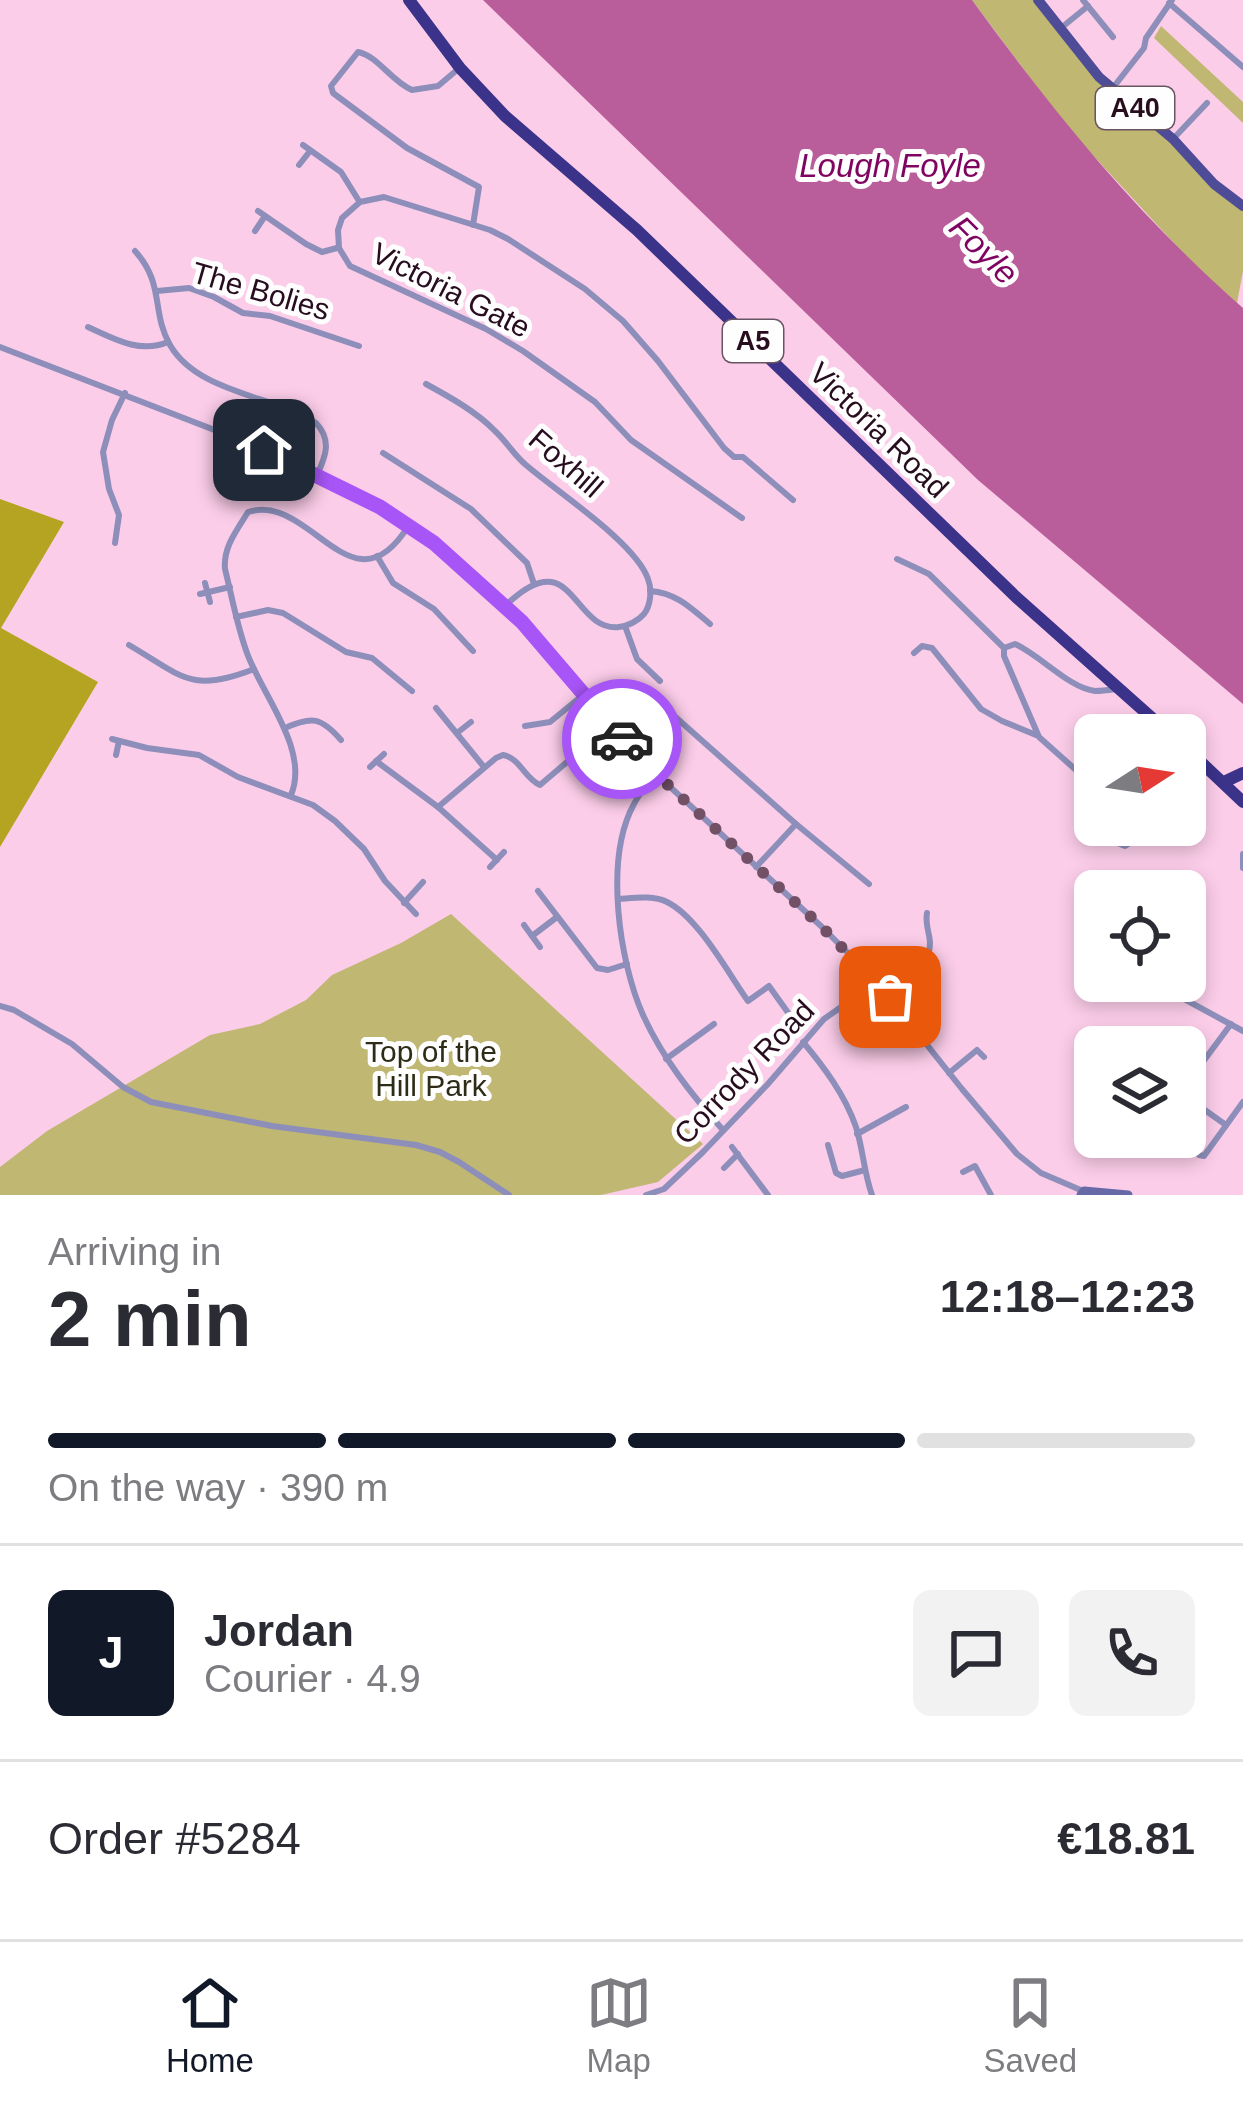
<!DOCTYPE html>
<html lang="en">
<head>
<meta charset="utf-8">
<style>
  body { margin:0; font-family:Helvetica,sans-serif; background:#f2f2f3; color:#2b2b33; height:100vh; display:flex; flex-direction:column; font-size:45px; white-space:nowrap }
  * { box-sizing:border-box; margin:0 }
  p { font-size:39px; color:#7c7c81 }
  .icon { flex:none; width:66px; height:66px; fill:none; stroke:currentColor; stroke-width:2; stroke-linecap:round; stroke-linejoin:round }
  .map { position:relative; height:1195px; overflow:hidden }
  .sheet { display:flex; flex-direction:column; background:#fff; flex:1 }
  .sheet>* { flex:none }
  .needle { width:78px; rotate:78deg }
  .tools { position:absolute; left:1074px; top:714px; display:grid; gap:24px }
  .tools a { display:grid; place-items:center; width:132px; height:132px; border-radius:18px; background:#fff; box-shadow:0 6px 18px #0003; font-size:60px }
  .pin { position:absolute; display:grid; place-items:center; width:102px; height:102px; color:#fff; margin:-51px; border-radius:24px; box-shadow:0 6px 18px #0006 }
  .courier { position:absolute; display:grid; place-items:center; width:120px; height:120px; margin:-60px; border:9px solid #a855f7; border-radius:50%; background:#fff; color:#222; box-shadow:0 3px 15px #0007 }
  .head em { font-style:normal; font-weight:700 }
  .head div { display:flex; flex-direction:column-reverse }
  .head { display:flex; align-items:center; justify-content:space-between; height:204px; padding:0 48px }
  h1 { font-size:78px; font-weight:700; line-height:90px }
  .bar { display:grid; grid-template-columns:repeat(4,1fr); gap:18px 12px; align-content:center; height:144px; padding:0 48px }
  .bar i { height:15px; border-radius:9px; background:#e1e1e2 }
  .bar .selected { background:#111827 }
  .bar p { grid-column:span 4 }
  .line { display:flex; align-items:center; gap:30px; padding:0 48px; border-top:3px solid #e1e1e2 }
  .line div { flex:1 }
  .round { display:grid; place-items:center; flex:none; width:126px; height:126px; border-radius:18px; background:#f2f2f3 }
  .tabs { display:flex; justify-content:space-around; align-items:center; height:168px; border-top:3px solid #e1e1e2; background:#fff; font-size:33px; color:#7c7c81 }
  .tabs a { display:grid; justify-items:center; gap:6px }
  .tabs .selected { color:#111827 }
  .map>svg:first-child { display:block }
  .green { fill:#bfb772 }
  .forest { fill:#b4a421 }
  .water { fill:#ba5e9b }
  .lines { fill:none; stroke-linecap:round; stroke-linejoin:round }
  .street { stroke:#8d8fba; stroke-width:6 }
  .secondary { stroke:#6869a7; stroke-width:9 }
  .primary { stroke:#4f4c97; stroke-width:10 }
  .highway { stroke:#3b328a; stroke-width:12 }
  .done { stroke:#725066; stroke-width:12; stroke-dasharray:0 21.6 }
  .route { stroke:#a855f7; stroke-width:15 }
  .labels { text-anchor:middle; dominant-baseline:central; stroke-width:10; stroke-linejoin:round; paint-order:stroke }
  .shield { fill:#fefefe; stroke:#685562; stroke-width:3 }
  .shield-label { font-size:27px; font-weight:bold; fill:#280d1f }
  .street-label { font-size:30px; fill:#280d1f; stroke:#fefefe }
  .park-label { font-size:30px; fill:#2e2c17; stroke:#fefefe }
  .water-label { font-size:33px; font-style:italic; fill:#7f0361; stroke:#fefefe }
</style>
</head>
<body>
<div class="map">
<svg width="1243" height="1195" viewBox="0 0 1243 1195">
  <rect width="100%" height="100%" fill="#fccde9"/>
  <!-- green -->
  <g class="green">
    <path d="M 972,0 L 1038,0 L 1099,77 L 1243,208 L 1243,271 L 1237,303 L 1196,267 L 1066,126 Z"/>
    <path d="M 1161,26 L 1243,102 L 1243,123 L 1154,38 Z"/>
    <path d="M 451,914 L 703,1144 L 658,1182 L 601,1195 L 0,1195 L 0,1167 L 47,1131 L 210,1035 L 260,1024 L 306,1000 L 332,975 L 401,943 Z"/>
  </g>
  <!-- forest -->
  <path class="forest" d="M 0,499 L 64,522 L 1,628 L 98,682 L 0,847 Z"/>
  <!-- water -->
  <path class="water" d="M 483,0 L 972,0 C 1055,114 1137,215 1243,308 L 1243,704 L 978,480 Z"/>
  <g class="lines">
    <!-- street -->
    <g class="street">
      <path d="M 1083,0 L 1113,37"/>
      <path d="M 1169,3 L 1243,67"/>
      <path d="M 1061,28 L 1088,6"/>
      <path d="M 457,70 L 438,86 L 412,90 C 391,81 378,56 358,52 L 331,86 L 333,93 L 407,148 L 479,187 L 473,225"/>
      <path d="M 1112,89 L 1144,48 L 1146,38 L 1172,0"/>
      <path d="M 1173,139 L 1207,103"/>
      <path d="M 303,145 L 341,172 L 359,201"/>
      <path d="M 299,165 L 310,151"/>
      <path d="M 258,211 L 306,244 L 322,252 L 337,248"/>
      <path d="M 255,231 L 265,216"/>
      <path d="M 135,251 C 165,284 151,312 170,345 C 198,393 272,395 316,423 C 332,440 326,456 317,475"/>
      <path d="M 157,291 L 189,288 L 214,297 L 243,313 L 270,316 L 359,346"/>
      <path d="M 88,327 C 114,339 140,354 168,342"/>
      <path d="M 0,347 L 261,448 L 380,507 L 434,543 L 483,585 L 549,651 L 609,726 L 655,773 L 822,927 L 877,982 L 962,1089 L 1017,1154 L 1041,1173 L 1083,1191"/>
      <path d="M 426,384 C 448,396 477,412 495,431 C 506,441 514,455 526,465 C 556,491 636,543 648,579 C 652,589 651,605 644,614 C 638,621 628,626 619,627 C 571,632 574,539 505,606"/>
      <path d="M 383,453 L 471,509 L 527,563 L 534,584"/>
      <path d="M 742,518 L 631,440 L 595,402 L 523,351 L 486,329 L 350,266 L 339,248 L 338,230 L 342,218 L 360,202 L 384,197 L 490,230 L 508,239 L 585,289 L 623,321 L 658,361 L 724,448 L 734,457 L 743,457 L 793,500"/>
      <path d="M 115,543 L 119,515 L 109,489 L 103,452 L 112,420 L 125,393"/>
      <path d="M 377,556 L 393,583 L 434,609 L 473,651"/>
      <path d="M 897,559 L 929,574 L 1004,648 L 1015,644 C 1040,655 1069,688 1095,691 C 1102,691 1109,690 1116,689"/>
      <path d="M 205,583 L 210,602"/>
      <path d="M 650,591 C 676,593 690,607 710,624"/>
      <path d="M 200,594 L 230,587"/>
      <path d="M 236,617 L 268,610 L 283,613 L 346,652 L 372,658 L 412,691"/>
      <path d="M 625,626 L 637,659 L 660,681"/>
      <path d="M 129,645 C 182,676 191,694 254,669"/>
      <path d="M 1004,648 L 1004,656 L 1039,737 L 1095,787"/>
      <path d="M 914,653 L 922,646 L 932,648 L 981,709 L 1002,721 L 1036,735"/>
      <path d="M 436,708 L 484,767"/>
      <path d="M 663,723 L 672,714 L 796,824"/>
      <path d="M 525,726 L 550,722 L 583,695"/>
      <path d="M 285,728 C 312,716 321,717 341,740"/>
      <path d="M 457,733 L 471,722"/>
      <path d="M 112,739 L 147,748 L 199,755 L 238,777 L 313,805 L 335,821 L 364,849 L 385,881 L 416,914"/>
      <path d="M 116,755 L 119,741"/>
      <path d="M 376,761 L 438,807 L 497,860"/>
      <path d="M 370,767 L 384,754"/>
      <path d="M 655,773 C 648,783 639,794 634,804 C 604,858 619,961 643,1015 C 663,1059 692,1095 723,1130"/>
      <path d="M 291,795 C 310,750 262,695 247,653 C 237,626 232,597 225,569 C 223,547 237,530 248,512 C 311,492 352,617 409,525"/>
      <path d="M 438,807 L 496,758 L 503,755 C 520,758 525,779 540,785 L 608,727"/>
      <path d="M 1100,836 L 1125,846 L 1133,841 L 1131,825"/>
      <path d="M 1243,854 L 1243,868"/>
      <path d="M 490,867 L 504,852"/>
      <path d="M 756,867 L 796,824 L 869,884"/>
      <path d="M 538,891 L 597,968 L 608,970 L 627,964"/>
      <path d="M 618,899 C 634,898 653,895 667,902 C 698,917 728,973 748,1001 L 769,986 L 789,1014"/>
      <path d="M 404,903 L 423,882"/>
      <path d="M 524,925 L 540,947"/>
      <path d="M 532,936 L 557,917"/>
      <path d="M 910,949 L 920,967"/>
      <path d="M 1151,981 L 1243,1031"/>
      <path d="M 890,997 C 907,982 931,966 930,942 C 929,931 925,924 927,913"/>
      <path d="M 0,1006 L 14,1010 L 72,1044 L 123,1087 L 151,1102 L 272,1126 L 416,1145 L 440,1152 L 459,1162 L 509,1195"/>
      <path d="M 803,1042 C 824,1067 845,1095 856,1127 C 863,1149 864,1173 872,1195"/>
      <path d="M 666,1059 L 714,1024"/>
      <path d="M 949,1073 L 977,1050 L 984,1057"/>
      <path d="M 1185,1086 L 1231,1024"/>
      <path d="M 1185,1096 L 1226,1125"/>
      <path d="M 857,1134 L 906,1107"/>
      <path d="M 828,1145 L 836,1173 L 842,1176 L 865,1170"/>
      <path d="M 732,1147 L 768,1195"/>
      <path d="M 1199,1155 L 1204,1156 L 1243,1102"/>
      <path d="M 724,1168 L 738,1154"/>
      <path d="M 963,1172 L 975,1166 L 991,1195"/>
      <path d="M 646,1195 L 664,1189 L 703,1152 L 767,1085 L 824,1019 L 877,982"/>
    </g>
    <!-- secondary -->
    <path class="secondary" d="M 1081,1195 L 1084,1191 L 1128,1195"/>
    <!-- primary -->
    <path class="primary" d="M 1038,0 L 1099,77 L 1173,139 L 1214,184 L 1243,206"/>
    <!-- highway -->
    <g class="highway">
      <path d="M 409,0 L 460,68 L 505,116 L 637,230 L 1016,597 L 1171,735"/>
      <path d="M 1185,747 L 1243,802"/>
      <path d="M 1224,782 L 1243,773"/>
    </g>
  </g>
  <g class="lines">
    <!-- done -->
    <path class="done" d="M 622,739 L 655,773 L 822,927 L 890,997"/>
    <!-- route -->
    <path class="route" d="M 264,450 L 380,507 L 434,543 L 522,622 L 622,739"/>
  </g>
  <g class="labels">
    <!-- shield labels -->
    <g class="shield">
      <rect x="1096" y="87" width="78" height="42" rx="9"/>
      <rect x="723" y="320" width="60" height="42" rx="9"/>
    </g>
    <g class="shield-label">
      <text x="1135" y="108">A40</text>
      <text x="753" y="341">A5</text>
    </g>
    <!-- street labels -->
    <g class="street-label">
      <text transform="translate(451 290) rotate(27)">Victoria Gate</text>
      <text transform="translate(261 291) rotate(16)">The Bolies</text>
      <text transform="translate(879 430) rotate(44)">Victoria Road</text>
      <text transform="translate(566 463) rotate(41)">Foxhill</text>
      <text transform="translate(744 1072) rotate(-46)">Corrody Road</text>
    </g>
    <!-- park labels -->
    <g class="park-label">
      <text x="431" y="1051">Top of the<tspan x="431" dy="34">Hill Park</tspan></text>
    </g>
    <!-- water labels -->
    <g class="water-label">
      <text x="890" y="165">Lough Foyle</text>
      <text transform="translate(984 250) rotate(45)">Foyle</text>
    </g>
  </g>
</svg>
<div class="tools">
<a><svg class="needle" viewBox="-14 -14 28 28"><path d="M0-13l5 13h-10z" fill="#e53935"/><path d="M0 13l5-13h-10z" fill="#7c7c81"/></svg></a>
<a><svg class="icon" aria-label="locate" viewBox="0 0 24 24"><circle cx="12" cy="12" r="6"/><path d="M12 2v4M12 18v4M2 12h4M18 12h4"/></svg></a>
<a><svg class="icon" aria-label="layers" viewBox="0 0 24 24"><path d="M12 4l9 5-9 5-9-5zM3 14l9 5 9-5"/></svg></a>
</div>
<div class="pin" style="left:890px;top:997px;background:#ea580c"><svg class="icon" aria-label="bag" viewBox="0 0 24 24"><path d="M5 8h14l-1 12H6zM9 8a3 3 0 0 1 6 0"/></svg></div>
<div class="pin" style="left:264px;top:450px;background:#1f2937"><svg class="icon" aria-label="home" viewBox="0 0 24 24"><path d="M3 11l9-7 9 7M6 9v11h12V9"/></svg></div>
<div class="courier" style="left:622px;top:739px"><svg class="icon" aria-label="car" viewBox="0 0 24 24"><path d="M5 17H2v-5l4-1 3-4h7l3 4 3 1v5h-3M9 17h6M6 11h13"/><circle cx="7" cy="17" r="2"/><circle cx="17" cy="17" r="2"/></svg></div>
</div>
<section class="sheet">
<div class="head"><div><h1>2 min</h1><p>Arriving in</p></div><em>12:18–12:23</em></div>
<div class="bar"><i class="selected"></i><i class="selected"></i><i class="selected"></i><i></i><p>On the way · 390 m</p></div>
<div class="line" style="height:216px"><b class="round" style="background:#111827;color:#fff">J</b><div><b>Jordan</b><p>Courier · 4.9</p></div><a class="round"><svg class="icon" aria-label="chat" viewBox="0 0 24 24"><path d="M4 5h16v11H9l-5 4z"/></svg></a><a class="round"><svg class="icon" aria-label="phone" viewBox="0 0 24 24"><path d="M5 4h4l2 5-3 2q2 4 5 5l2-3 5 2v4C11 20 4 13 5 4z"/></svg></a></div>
<div class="line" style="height:156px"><div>Order #5284</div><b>€18.81</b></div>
</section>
<nav class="tabs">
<a class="selected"><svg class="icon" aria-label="home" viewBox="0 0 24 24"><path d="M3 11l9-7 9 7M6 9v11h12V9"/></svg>Home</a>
<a><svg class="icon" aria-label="map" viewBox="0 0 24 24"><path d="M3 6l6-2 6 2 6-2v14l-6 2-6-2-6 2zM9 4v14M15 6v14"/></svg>Map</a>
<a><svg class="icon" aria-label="saved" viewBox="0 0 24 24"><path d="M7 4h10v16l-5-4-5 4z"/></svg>Saved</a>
</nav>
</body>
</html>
